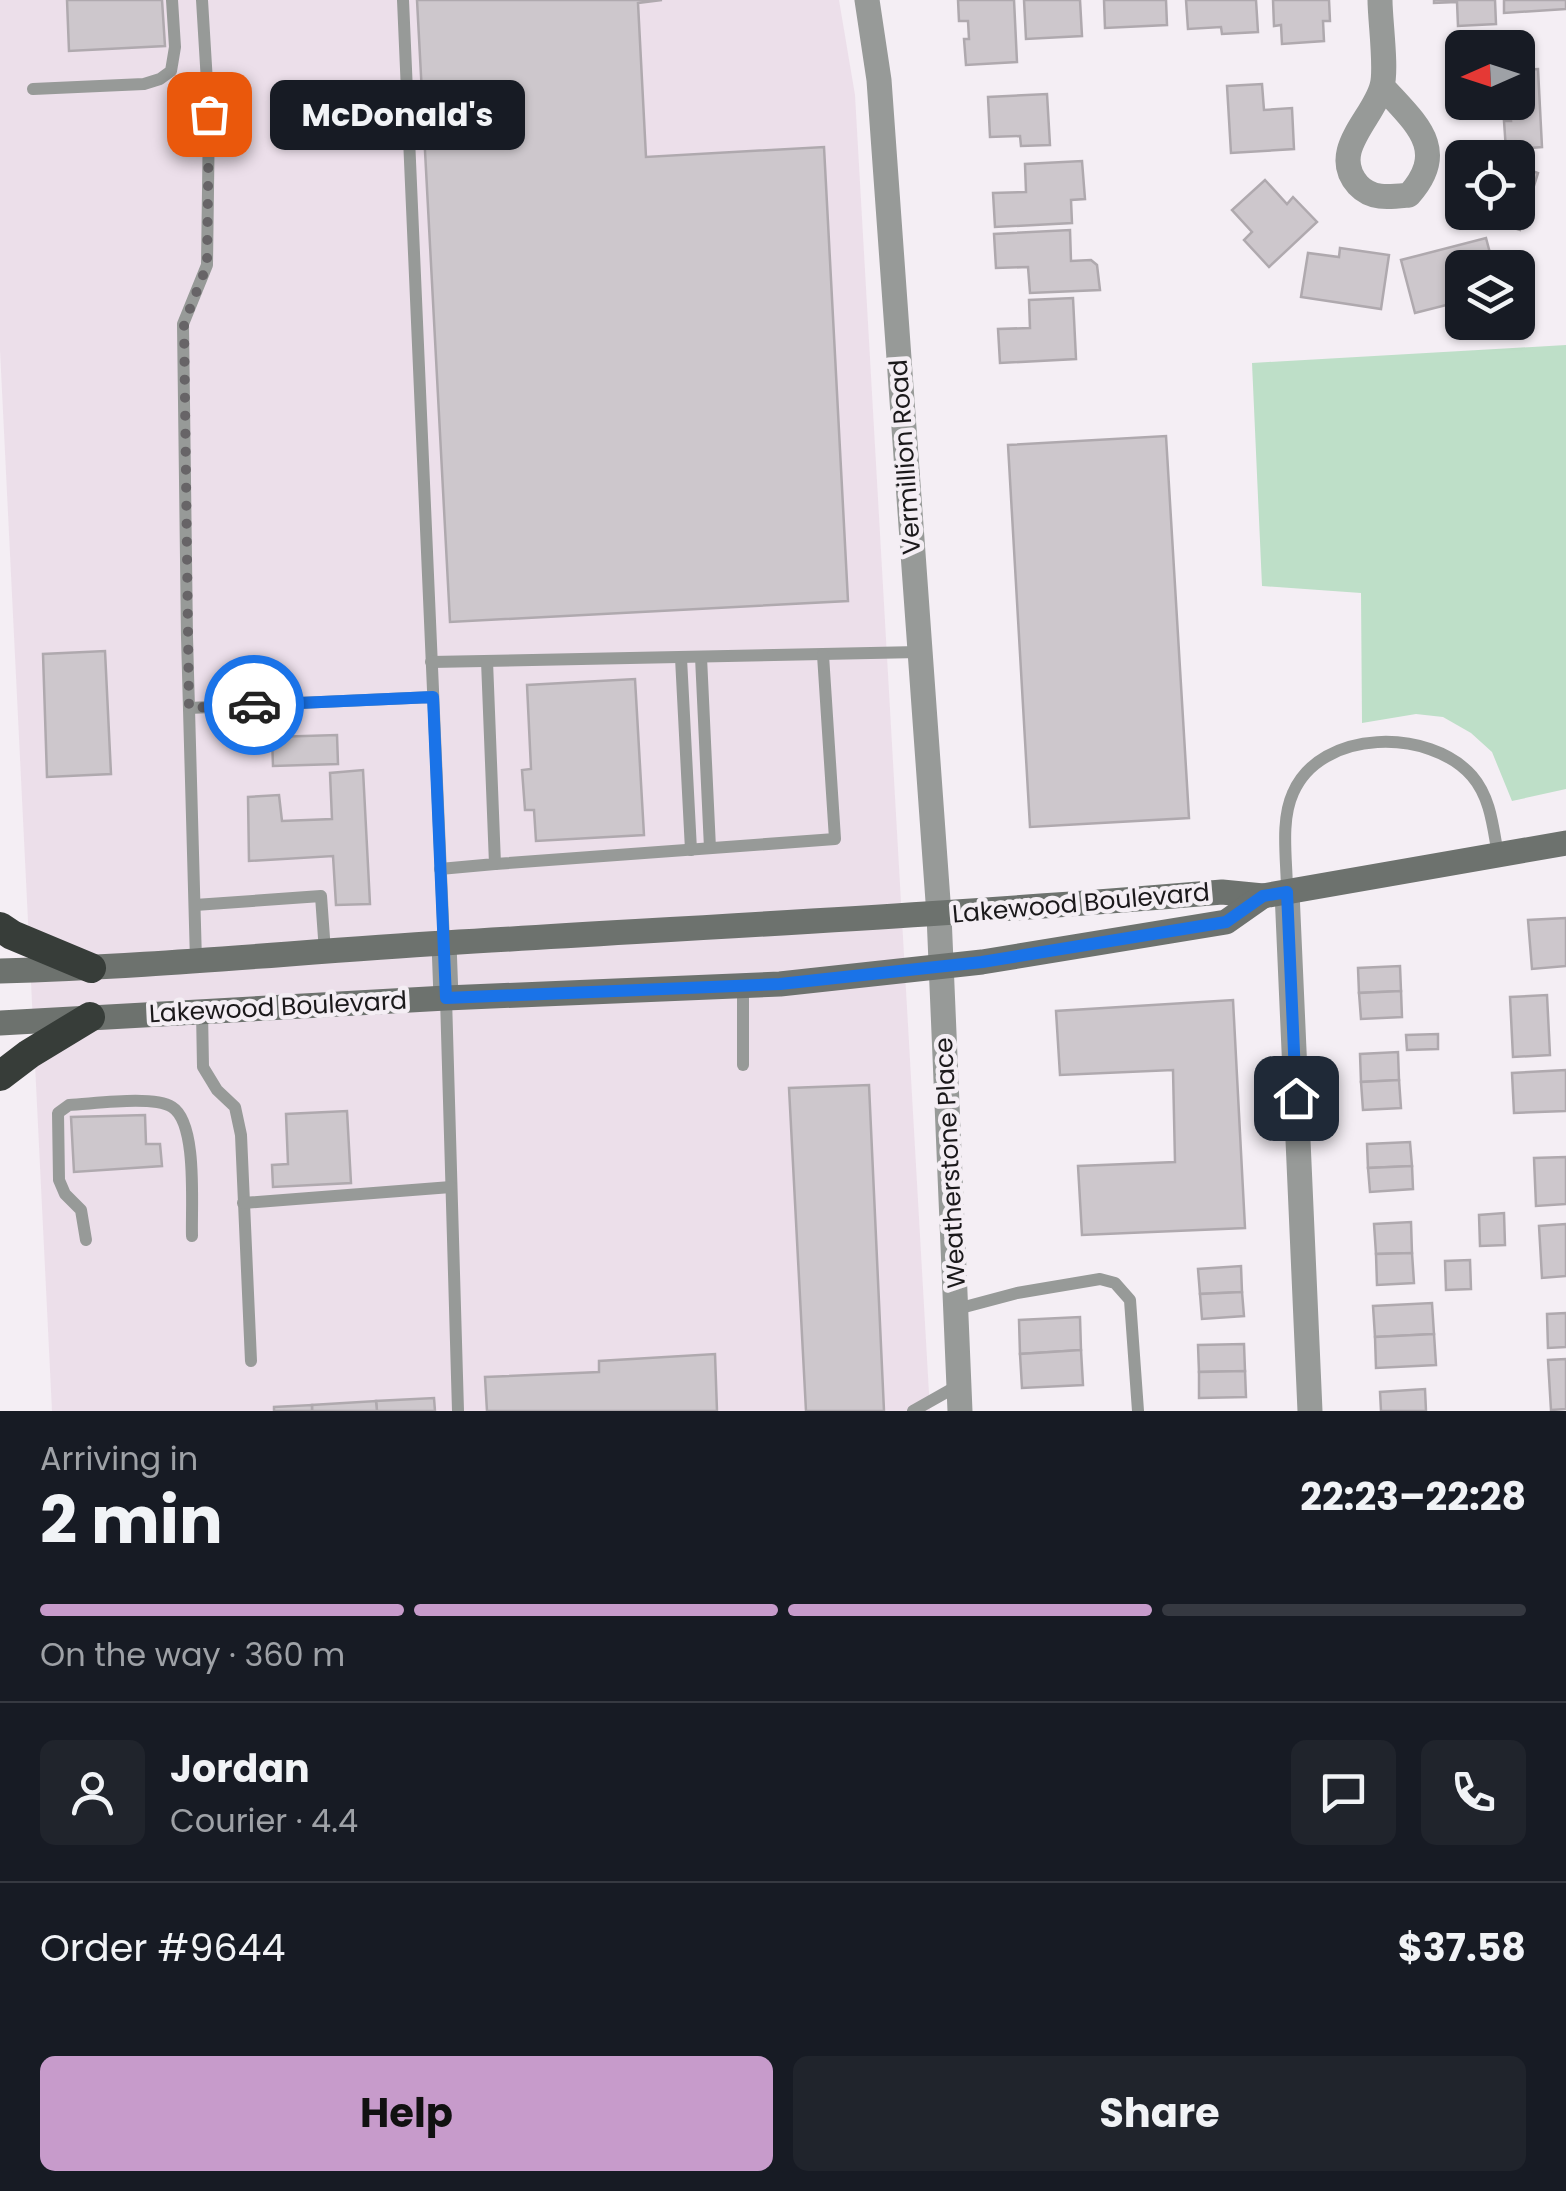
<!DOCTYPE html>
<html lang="en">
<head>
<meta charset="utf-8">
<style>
  body { margin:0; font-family:Poppins,sans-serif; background:#20242c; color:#f1f3f6; height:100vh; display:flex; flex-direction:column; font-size:38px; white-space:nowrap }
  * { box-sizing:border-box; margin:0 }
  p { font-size:32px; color:#9ea1a6 }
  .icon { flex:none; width:55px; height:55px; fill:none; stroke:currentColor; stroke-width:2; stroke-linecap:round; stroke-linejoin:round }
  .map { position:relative; height:1411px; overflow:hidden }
  .sheet { display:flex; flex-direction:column; background:#171b24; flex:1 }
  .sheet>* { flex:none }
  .needle { width:65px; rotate:267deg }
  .tools { position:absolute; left:1445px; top:30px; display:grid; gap:20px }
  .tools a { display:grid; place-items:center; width:90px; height:90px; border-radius:15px; background:#171b24; box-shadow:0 2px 8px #0004; font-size:50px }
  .pin { position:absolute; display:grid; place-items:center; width:85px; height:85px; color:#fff; margin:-42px; border-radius:20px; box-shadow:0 5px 15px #0006 }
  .courier { position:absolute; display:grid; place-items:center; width:100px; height:100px; margin:-50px; border:8px solid #1a73e8; border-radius:50%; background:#fff; color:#222; box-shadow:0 2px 12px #0007 }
  .bubble { position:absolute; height:70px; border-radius:15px; background:#171b24; box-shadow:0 2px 8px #0004; font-size:32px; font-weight:700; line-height:70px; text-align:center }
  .overview em { font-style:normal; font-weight:700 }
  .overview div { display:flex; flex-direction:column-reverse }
  .overview { display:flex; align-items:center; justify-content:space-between; height:170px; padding:0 40px }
  h1 { font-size:65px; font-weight:700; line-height:75px }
  .bar { display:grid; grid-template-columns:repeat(4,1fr); gap:15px 10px; align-content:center; height:120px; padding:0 40px }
  .bar i { height:12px; border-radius:8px; background:#363941 }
  .bar .selected { background:#c79bcb }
  .bar p { grid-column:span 4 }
  .line { display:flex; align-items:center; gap:25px; padding:0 40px; border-top:2px solid #363941 }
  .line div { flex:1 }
  .round { display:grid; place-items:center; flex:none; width:105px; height:105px; border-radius:15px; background:#20242c }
  .primary-button { display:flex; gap:20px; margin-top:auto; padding:20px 40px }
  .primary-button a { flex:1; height:115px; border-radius:15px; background:#c79bcb; color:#111; font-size:40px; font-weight:700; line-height:115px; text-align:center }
  .primary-button a+a { background:#20242c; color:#f1f3f6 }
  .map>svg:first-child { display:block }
  .built { fill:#ecdfea }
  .green { fill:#bedfc8 }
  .building { fill:#cdc7cc; stroke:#afa9ae; stroke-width:2.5 }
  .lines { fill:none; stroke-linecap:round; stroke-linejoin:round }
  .lane { stroke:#979a98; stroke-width:12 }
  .street { stroke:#979a98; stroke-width:25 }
  .secondary { stroke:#6d726e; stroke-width:25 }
  .highway { stroke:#373d39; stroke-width:30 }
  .done { stroke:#676467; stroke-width:10; stroke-dasharray:0 18 }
  .route { stroke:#1a73e8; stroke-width:12 }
  .labels { text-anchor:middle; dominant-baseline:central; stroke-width:9; stroke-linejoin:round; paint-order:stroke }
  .street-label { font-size:25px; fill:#1b191b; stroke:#f4eef4 }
</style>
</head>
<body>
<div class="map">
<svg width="1566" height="1411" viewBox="0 0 1566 1411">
  <rect width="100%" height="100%" fill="#f4eef4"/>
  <!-- built -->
  <path class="built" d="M 0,0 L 839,0 L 855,95 L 930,1411 L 52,1411 L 0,350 Z"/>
  <!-- green -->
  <path class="green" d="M 1566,345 L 1566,789 L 1512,801 L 1492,752 L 1471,733 L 1443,717 L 1416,714 L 1362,723 L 1361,593 L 1262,586 L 1252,363 Z"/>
  <!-- building -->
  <g class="building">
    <path d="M 67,0 L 162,0 L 165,46 L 69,51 Z"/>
    <path d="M 417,0 L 662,0 L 638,3 L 646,157 L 824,147 L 848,601 L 450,622 Z"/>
    <path d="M 958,0 L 1014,0 L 1017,62 L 966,65 L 964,39 L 969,39 L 968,21 L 959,21 Z"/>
    <path d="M 1024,0 L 1080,0 L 1082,36 L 1026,39 Z"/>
    <path d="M 1104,0 L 1166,0 L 1167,25 L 1105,28 Z"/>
    <path d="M 1186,0 L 1256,0 L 1258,32 L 1222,34 L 1221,27 L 1188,29 Z"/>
    <path d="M 1273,0 L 1329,0 L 1330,21 L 1323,21 L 1324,41 L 1282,44 L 1281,25 L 1274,26 Z"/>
    <path d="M 1434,0 L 1495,0 L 1496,24 L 1458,26 L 1457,2 L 1434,3 Z"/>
    <path d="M 1504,0 L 1566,0 L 1566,9 L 1504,13 Z"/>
    <path d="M 1538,69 L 1542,147 L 1506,150 L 1504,121 L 1511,121 L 1510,110 L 1477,112 L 1476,102 L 1518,102 L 1518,70 Z"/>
    <path d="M 1262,84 L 1264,110 L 1292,108 L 1294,149 L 1231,153 L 1227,86 Z"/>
    <path d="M 1047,94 L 1050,145 L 1021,146 L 1020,136 L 990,137 L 988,97 Z"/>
    <path d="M 1082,161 L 1085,199 L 1071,200 L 1072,223 L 995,227 L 993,193 L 1026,192 L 1025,164 Z"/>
    <path d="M 1518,166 L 1538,173 L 1520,230 L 1470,214 L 1518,212 Z"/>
    <path d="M 1265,180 L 1287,204 L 1293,197 L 1317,222 L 1269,267 L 1244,240 L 1252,232 L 1232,210 Z"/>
    <path d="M 1070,230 L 1071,261 L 1091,260 L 1097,265 L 1100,290 L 1030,293 L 1028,267 L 996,268 L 994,234 Z"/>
    <path d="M 1486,238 L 1494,268 L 1462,268 L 1462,301 L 1415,313 L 1401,260 Z"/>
    <path d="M 1340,248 L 1389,255 L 1381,309 L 1301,297 L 1308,253 L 1339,257 Z"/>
    <path d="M 1073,298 L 1076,359 L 1000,363 L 998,329 L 1030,328 L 1029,300 Z"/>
    <path d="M 1166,436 L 1189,818 L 1030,827 L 1008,445 Z"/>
    <path d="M 105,651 L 111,774 L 47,777 L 43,654 Z"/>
    <path d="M 635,679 L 644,835 L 536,841 L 534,810 L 525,810 L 522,770 L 531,769 L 527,685 Z"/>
    <path d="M 337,735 L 338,764 L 273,766 L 272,737 Z"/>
    <path d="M 363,770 L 370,904 L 336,905 L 333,856 L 249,861 L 248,797 L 279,795 L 282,821 L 332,819 L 330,773 Z"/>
    <path d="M 1566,918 L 1566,966 L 1532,969 L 1528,920 Z"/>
    <path d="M 1400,966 L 1401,991 L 1359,993 L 1358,968 Z"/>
    <path d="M 1401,991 L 1402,1017 L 1361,1019 L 1359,993 Z"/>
    <path d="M 1547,995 L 1550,1055 L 1513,1057 L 1510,997 Z"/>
    <path d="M 1233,1000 L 1245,1228 L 1082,1235 L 1078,1166 L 1175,1162 L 1173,1070 L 1060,1075 L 1056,1011 Z"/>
    <path d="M 1438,1034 L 1438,1049 L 1407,1050 L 1406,1035 Z"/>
    <path d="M 1398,1052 L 1399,1080 L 1361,1082 L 1360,1054 Z"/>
    <path d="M 1566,1070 L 1566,1111 L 1514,1113 L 1512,1073 Z"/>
    <path d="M 1399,1080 L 1401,1108 L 1363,1110 L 1361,1082 Z"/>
    <path d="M 869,1085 L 884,1411 L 806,1411 L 789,1088 Z"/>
    <path d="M 347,1111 L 351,1183 L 273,1187 L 272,1165 L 288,1164 L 286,1114 Z"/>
    <path d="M 145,1115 L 146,1144 L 160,1144 L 162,1166 L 74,1172 L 71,1117 Z"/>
    <path d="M 1410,1142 L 1412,1166 L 1368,1168 L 1367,1144 Z"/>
    <path d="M 1566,1157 L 1566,1204 L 1536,1206 L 1534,1158 Z"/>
    <path d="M 1412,1166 L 1413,1189 L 1370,1192 L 1368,1168 Z"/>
    <path d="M 1504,1213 L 1505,1245 L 1480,1246 L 1479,1215 Z"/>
    <path d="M 1411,1222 L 1412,1253 L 1376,1254 L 1374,1224 Z"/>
    <path d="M 1566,1224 L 1566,1276 L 1542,1278 L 1539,1226 Z"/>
    <path d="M 1412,1253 L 1414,1283 L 1377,1285 L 1376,1254 Z"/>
    <path d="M 1470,1260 L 1471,1289 L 1446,1290 L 1445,1261 Z"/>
    <path d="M 1241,1266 L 1242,1292 L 1200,1294 L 1198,1269 Z"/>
    <path d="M 1242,1292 L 1244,1316 L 1202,1319 L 1200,1294 Z"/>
    <path d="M 1432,1303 L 1434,1334 L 1375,1337 L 1373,1306 Z"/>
    <path d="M 1566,1313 L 1566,1347 L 1548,1348 L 1547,1314 Z"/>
    <path d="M 1080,1317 L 1081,1350 L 1020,1354 L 1019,1320 Z"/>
    <path d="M 1434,1334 L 1436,1365 L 1376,1368 L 1375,1337 Z"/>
    <path d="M 1244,1344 L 1245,1371 L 1199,1372 L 1198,1345 Z"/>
    <path d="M 1081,1350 L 1083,1385 L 1022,1388 L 1020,1354 Z"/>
    <path d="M 715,1354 L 717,1411 L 487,1411 L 485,1377 L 599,1372 L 599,1361 Z"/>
    <path d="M 1566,1359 L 1566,1409 L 1551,1410 L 1548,1360 Z"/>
    <path d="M 1245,1371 L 1246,1397 L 1199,1398 L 1199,1372 Z"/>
    <path d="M 1425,1389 L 1426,1411 L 1381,1411 L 1380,1392 Z"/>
    <path d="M 434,1398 L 435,1411 L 377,1411 L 376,1401 Z"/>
    <path d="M 376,1401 L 377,1411 L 312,1411 L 312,1405 Z"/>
    <path d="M 312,1405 L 312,1411 L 274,1411 L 274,1407 Z"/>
  </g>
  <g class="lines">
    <!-- lane -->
    <g class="lane">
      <path d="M 403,0 L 444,943"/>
      <path d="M 33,89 L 144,84 L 160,79 L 171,71 L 175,47 L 172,0"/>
      <path d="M 701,657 L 710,848"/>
      <path d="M 681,658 L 691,850"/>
      <path d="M 431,662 L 919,652"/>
      <path d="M 189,708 L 433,697"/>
      <path d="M 495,864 L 835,839 L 823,655"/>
      <path d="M 440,869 L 495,864 L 487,661"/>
      <path d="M 1287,892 C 1287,861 1280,821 1293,793 C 1321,728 1430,728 1472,776 C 1491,798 1493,828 1498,855"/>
      <path d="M 195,905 L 321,896 L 325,952"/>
      <path d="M 196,961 L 187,637 L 183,324 L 207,265 L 209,115 L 202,0"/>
      <path d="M 446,998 L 458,1411"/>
      <path d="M 202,1011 L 203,1067 L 217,1090 L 235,1107 L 241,1135 L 251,1361"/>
      <path d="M 743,1065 L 743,986"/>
      <path d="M 243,1203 L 451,1187"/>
      <path d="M 86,1240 L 81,1210 L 65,1194 L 59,1180 L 58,1113 L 69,1105 C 93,1104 153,1095 172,1107 C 198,1123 191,1207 192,1236"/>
      <path d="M 957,1309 L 1017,1293 L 1100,1279 L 1115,1283 L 1130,1300 L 1138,1411"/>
      <path d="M 913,1411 L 959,1385"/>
    </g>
    <!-- street -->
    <g class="street">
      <path d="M 867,0 L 879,80 L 939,915 L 960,1411"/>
      <path d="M 1380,0 C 1380,20 1387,69 1382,86 C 1374,118 1328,151 1358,185 C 1372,200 1390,197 1409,195 C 1450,149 1415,123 1382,86"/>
      <path d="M 1287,892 L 1310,1411"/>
      <path d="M 444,943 L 446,998"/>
    </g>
    <!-- secondary -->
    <g class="secondary">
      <path d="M 0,971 C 149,967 297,952 445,943 C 705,927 964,914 1222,892 L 1263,896 L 1566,843"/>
      <path d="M 0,1023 L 446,998 L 780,984 L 982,962 L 1226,922 L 1263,896"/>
    </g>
    <!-- highway -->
    <g class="highway">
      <path d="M 0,927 L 12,935 L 91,968"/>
      <path d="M 0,1076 L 29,1054 L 90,1017"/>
    </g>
  </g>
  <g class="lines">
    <!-- done -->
    <path class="done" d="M 209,114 L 207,265 L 184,324 L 189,708 L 254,705"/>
    <!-- route -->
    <path class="route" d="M 254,705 L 433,697 L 446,998 L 780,984 L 982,962 L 1226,922 L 1263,896 L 1287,892 L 1296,1098"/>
  </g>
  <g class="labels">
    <!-- street labels -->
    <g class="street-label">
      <text transform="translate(905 457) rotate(-94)">Vermillion Road</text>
      <text transform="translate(1081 903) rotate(-5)">Lakewood Boulevard</text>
      <text transform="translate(278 1007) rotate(-3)">Lakewood Boulevard</text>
      <text transform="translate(950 1163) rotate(-93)">Weatherstone Place</text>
    </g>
  </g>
</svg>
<div class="tools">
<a><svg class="needle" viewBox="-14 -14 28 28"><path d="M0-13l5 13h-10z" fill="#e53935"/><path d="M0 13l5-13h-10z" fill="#9ea1a6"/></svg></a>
<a><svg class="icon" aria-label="locate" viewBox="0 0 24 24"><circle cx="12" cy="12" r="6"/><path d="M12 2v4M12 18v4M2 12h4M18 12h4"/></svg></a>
<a><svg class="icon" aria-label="layers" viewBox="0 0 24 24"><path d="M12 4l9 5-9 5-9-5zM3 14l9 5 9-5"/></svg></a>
</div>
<div class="pin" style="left:209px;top:114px;background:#ea580c"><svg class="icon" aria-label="bag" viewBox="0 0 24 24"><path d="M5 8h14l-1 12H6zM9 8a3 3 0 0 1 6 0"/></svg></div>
<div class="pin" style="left:1296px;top:1098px;background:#1f2937"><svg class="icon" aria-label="home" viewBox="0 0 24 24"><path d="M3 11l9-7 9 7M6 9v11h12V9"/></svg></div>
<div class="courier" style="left:254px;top:705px"><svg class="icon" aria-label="car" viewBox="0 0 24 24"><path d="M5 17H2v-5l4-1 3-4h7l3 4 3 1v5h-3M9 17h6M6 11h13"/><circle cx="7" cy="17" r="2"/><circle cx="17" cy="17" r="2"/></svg></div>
<div class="bubble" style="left:270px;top:80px;width:255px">McDonald's</div>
</div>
<section class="sheet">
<div class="overview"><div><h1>2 min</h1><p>Arriving in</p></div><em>22:23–22:28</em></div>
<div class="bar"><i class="selected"></i><i class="selected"></i><i class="selected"></i><i></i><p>On the way · 360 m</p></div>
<div class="line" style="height:180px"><a class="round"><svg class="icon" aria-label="person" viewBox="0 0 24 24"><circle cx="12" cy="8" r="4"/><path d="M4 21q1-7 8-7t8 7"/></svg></a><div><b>Jordan</b><p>Courier · 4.4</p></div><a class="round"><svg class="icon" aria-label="chat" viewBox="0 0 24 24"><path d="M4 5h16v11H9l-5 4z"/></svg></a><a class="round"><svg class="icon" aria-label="phone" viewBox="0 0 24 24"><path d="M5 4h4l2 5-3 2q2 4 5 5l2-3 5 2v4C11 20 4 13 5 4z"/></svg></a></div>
<div class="line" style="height:130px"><div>Order #9644</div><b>$37.58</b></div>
<div class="primary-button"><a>Help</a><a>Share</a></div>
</section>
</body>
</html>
